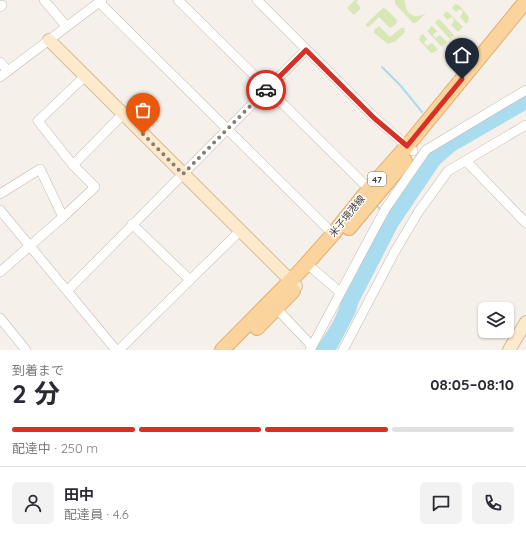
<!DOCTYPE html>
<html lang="ja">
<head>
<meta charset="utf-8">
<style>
  body { margin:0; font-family:Quicksand,"Noto Sans JP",sans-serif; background:#f2f2f3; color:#2b2b33; height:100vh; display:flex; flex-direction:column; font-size:15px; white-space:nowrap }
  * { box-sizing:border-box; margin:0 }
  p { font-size:13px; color:#7c7c81 }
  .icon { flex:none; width:22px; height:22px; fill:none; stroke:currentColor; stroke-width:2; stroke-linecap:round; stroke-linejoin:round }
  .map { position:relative; height:350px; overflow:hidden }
  .side { display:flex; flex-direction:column; background:#fff; flex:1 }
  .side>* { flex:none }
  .controls { position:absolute; left:478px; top:302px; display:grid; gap:8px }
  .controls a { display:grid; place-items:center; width:36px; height:36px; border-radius:6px; background:#fff; box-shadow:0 1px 3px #0004; font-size:20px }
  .pin { position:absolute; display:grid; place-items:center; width:34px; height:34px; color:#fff; margin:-41px -17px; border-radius:50% 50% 50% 0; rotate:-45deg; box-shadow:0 0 4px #0007 }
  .pin .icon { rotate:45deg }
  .courier { position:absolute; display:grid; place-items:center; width:40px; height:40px; margin:-20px; border:3px solid #d93025; border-radius:50%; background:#fff; color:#222; box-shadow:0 1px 5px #0007 }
  .headline em { font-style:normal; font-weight:700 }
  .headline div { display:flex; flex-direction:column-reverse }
  .headline { display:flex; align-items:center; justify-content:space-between; height:68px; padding:0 12px }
  h1 { font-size:26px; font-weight:700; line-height:30px }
  .bar { display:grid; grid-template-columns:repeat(4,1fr); gap:6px 4px; align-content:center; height:48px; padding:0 12px }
  .bar i { height:5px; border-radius:3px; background:#e1e1e2 }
  .bar .selected { background:#d93025 }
  .bar p { grid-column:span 4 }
  .line { display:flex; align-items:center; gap:10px; padding:0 12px; border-top:1px solid #e1e1e2 }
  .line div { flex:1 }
  .round { display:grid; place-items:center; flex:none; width:42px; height:42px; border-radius:6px; background:#f2f2f3 }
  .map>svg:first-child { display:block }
  .green { fill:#d8e7b5 }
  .water { fill:#a9dcef }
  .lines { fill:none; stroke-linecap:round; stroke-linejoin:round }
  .stream { stroke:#a9dcef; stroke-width:2 }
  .street-casing { stroke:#c3b9b0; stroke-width:10 }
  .secondary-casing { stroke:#d3bc9b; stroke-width:14 }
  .primary-casing { stroke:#e1ad6c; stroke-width:16 }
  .street { stroke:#fff; stroke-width:9 }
  .secondary { stroke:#fdeacc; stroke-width:12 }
  .primary { stroke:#fbd39d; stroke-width:14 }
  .done { stroke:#857e76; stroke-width:4; stroke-dasharray:0 7.2 }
  .route { stroke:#d93025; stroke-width:5 }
  .labels { text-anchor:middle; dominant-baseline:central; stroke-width:3; stroke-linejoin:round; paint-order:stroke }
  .shield { fill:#fff; stroke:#807974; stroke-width:1 }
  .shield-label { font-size:9px; font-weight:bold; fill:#494038 }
  .street-label { font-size:10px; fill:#494038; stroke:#fff }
</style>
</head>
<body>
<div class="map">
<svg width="526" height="350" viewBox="0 0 526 350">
  <rect width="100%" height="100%" fill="#f5f0ea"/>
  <!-- green -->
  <g class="green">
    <path d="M 355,0 L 358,0 L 356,2 L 361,8 L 354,15 L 347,8 Z"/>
    <path d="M 395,0 L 404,0 C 406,4 405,7 407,10 C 411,18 420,17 426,13 L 416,23 L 413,23 L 395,4 Z"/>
    <path d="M 456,4 L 459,5 L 469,17 L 468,22 L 466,24 L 460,17 L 463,12 L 460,9 L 456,12 L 452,8 L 454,5 Z"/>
    <path d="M 383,8 L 386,9 L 397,20 L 396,24 L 390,28 L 379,17 L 369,27 L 366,26 L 366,24 Z"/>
    <path d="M 446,12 L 448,12 L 463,27 L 458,32 L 451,25 L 454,21 L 452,17 L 447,20 L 443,15 Z"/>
    <path d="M 439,19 L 454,35 L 450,39 L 436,24 L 435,22 Z"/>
    <path d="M 379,26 L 390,37 L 401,28 L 404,28 L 405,32 L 396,41 L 388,44 L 374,33 L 374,30 Z"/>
    <path d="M 432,26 L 437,31 L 433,35 L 436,38 L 440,35 L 447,42 L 442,47 L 427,31 Z"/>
    <path d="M 423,34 L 427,39 L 424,43 L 427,46 L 432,43 L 438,50 L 432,53 L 431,53 L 419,40 L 420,36 Z"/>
  </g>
  <!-- water -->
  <path class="water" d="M 526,95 L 526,110 L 455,151 L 440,164 L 398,226 L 358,304 L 355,314 L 336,350 L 314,350 C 324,337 339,316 341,299 L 386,216 L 428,153 Z"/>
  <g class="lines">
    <!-- stream -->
    <g class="stream">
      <path d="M 382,67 L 401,86 L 422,112"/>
      <path d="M 377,206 L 381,210"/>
    </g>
    <defs>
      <g id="street">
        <path d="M 44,0 L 66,26"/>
        <path d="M 178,0 L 369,189"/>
        <path d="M 257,0 L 374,117 L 413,151"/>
        <path d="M 99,2 L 333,234"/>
        <path d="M 0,7 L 2,5"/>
        <path d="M 0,62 L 8,71"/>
        <path d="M 0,77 L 102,0"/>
        <path d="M 466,161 L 526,223"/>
        <path d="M 73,165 L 38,121 L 85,76"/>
        <path d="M 0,194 L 40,169 L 63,217 L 95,187 L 73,165 L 123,114"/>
        <path d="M 0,210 L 116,350"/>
        <path d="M 313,269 L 340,292"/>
        <path d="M 0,272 L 63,217"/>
        <path d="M 190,280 L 240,231"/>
        <path d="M 68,290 L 306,50"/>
        <path d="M 276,308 L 312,346"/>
        <path d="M 0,318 L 26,350"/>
        <path d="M 119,350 L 190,280 L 132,224"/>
        <path d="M 310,350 L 376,226 L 386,208 L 426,150 L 526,90"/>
        <path d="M 343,350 L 394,253 L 419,211 L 448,171 L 526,125"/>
      </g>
      <g id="secondary">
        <path d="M 49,40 L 296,286"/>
        <path d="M 509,350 L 526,322"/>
      </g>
      <g id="primary">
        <path d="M 349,228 L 405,161"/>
        <path d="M 257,328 L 293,291"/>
        <path d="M 222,350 L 302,269 L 333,234 L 369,189 L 407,146 L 526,1"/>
      </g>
    </defs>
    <!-- street casing -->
    <use href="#street" class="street-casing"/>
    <!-- secondary casing -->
    <use href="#secondary" class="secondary-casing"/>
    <!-- primary casing -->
    <use href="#primary" class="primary-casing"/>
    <!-- street -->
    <use href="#street" class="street"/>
    <!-- secondary -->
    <use href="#secondary" class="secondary"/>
    <!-- primary -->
    <use href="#primary" class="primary"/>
  </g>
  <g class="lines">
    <!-- done -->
    <path class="done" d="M 143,134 L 183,174 L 266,90"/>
    <!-- route -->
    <path class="route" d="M 266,90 L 306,50 L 374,118 L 407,146 L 462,79"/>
  </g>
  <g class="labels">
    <!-- shield labels -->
    <rect class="shield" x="368" y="172" width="18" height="14" rx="3"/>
    <g class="shield-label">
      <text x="377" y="179">47</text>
    </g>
    <!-- street labels -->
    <g class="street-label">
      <text transform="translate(347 216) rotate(-51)">米子境港線</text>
    </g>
  </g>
</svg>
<div class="controls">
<a><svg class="icon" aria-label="layers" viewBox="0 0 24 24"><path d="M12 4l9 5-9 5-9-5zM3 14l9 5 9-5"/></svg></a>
</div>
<div class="pin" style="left:143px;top:134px;background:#ea580c"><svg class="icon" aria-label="bag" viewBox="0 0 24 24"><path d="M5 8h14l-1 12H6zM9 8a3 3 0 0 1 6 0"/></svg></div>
<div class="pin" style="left:462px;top:79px;background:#1f2937"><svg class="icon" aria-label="home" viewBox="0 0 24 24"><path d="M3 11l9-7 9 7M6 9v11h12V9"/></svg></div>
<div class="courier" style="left:266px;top:90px"><svg class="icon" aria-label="car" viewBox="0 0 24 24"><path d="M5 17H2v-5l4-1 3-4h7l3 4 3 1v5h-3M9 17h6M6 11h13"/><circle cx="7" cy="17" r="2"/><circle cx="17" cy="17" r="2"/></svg></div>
</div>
<section class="side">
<div class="headline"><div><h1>2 分</h1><p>到着まで</p></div><em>08:05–08:10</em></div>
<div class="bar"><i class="selected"></i><i class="selected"></i><i class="selected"></i><i></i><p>配達中 · 250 m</p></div>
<div class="line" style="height:72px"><a class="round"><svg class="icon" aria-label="person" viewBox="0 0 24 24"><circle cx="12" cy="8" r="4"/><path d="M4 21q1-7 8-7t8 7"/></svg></a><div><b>田中</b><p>配達員 · 4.6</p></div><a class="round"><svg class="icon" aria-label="chat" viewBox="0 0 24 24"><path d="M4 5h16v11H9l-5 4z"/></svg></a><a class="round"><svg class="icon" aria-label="phone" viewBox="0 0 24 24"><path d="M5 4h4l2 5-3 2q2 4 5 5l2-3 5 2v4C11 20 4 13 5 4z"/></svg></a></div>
</section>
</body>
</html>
